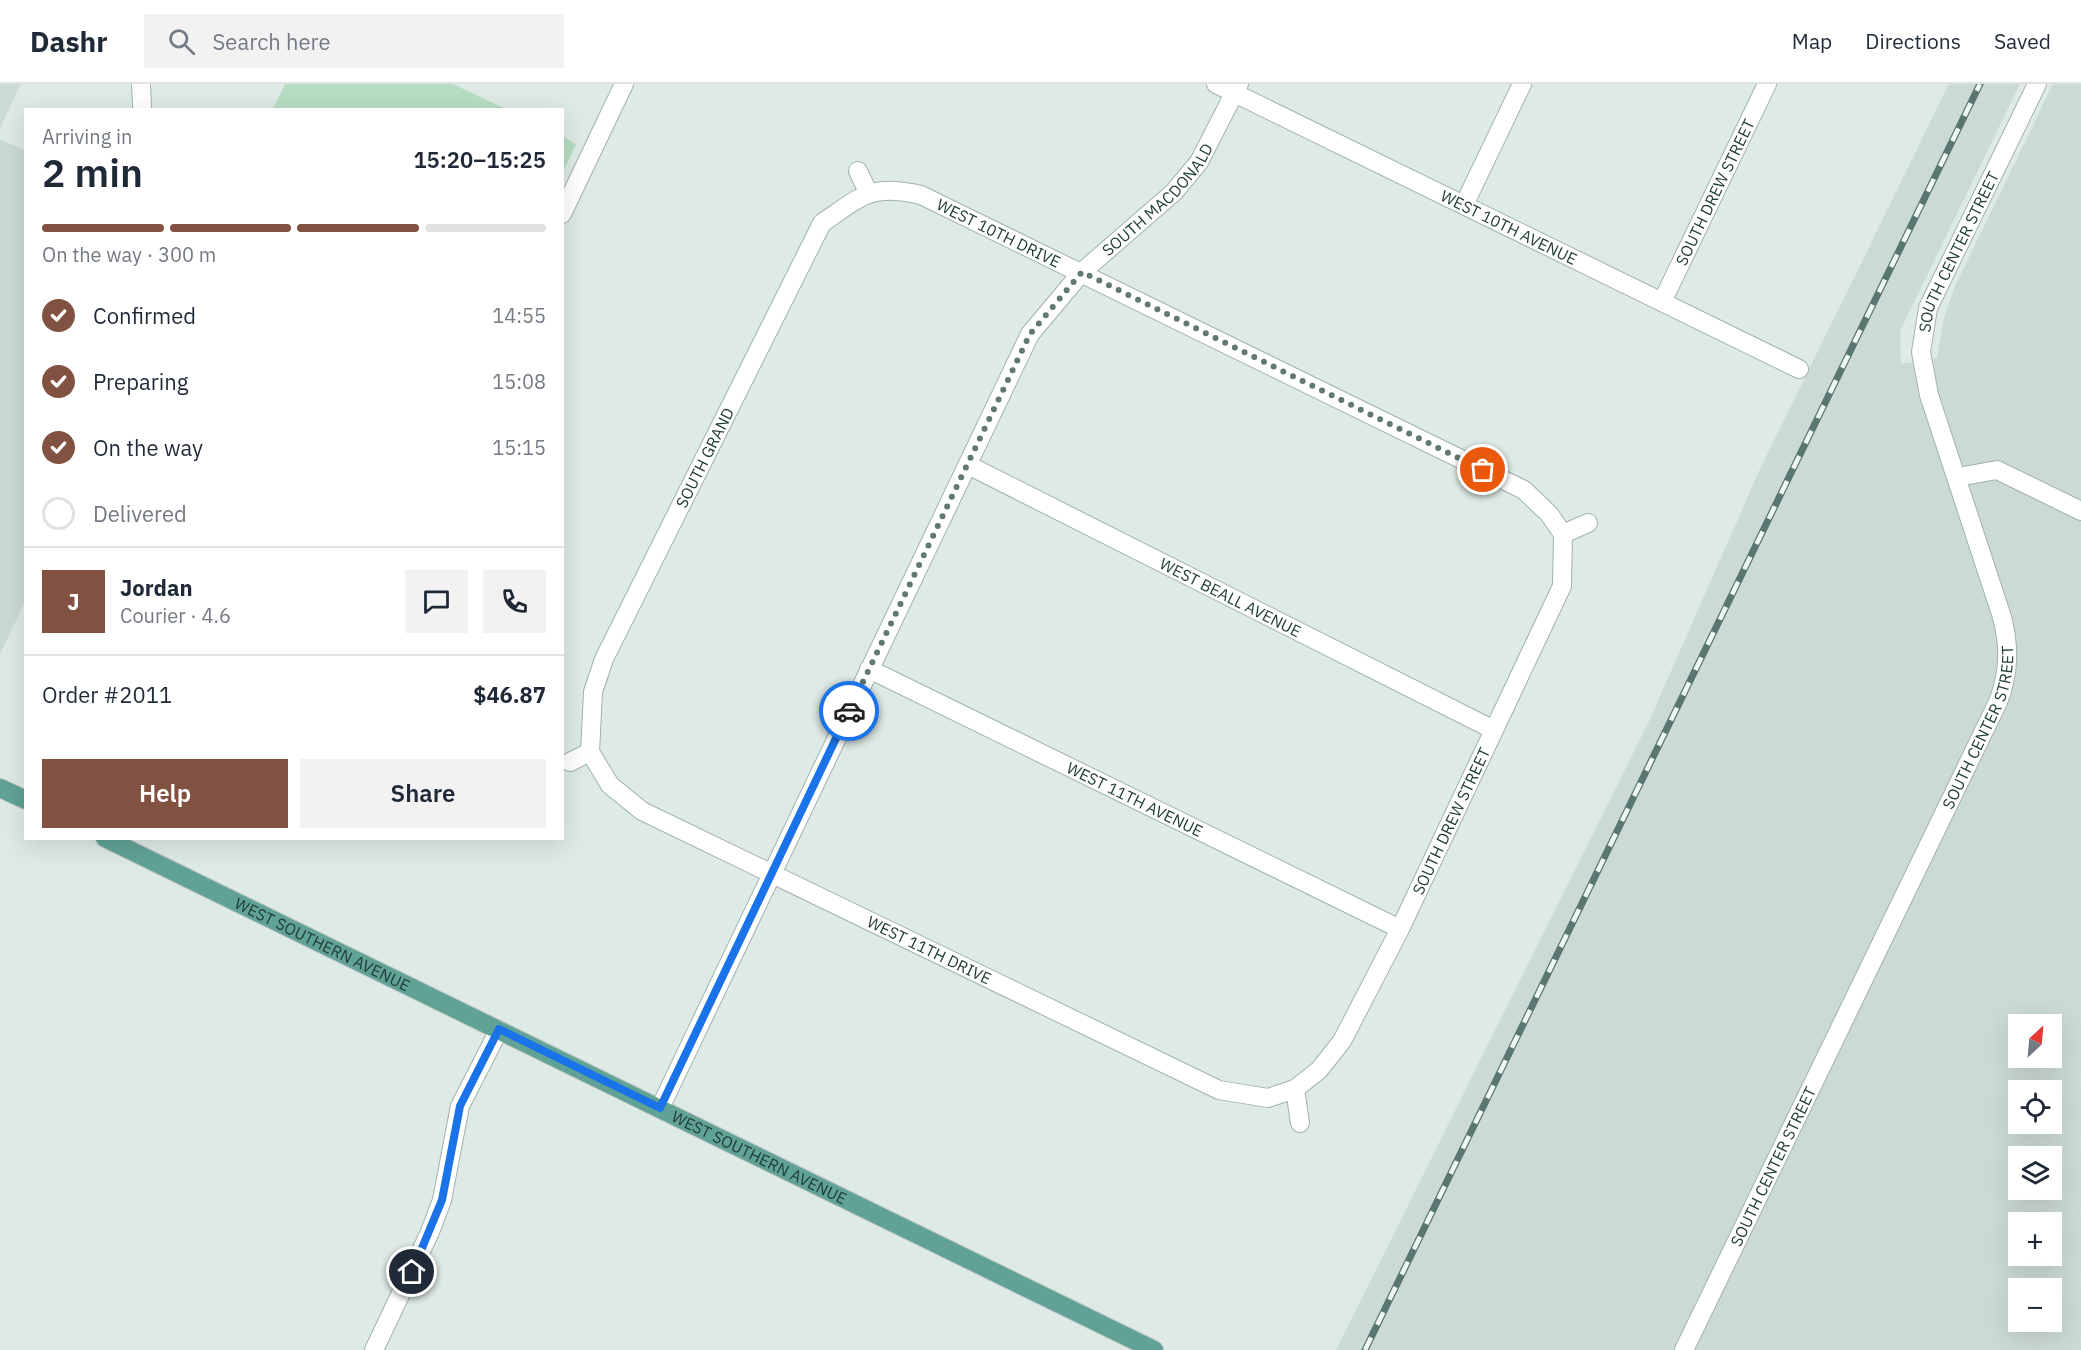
<!DOCTYPE html>
<html lang="en">
<head>
<meta charset="utf-8">
<style>
  body { margin:0; font-family:"IBM Plex Sans",sans-serif; background:#f2f2f3; color:#1f2937; height:100vh; display:flex; flex-direction:column; font-size:22px; white-space:nowrap }
  * { box-sizing:border-box; margin:0 }
  p { font-size:20px; color:#747a83 }
  .icon { flex:none; width:33px; height:33px; fill:none; stroke:currentColor; stroke-width:2; stroke-linecap:round; stroke-linejoin:round }
  .map { position:relative; flex:1; overflow:hidden }
  .details { position:absolute; left:24px; top:24px; width:540px; height:732px; display:flex; flex-direction:column; background:#fff; border-radius:0px; box-shadow:0 6px 24px #0002 }
  .details>* { flex:none }
  .needle { width:39px; rotate:26deg }
  .tools { position:absolute; left:2008px; top:930px; display:grid; gap:12px }
  .tools a { display:grid; place-items:center; width:54px; height:54px; border-radius:0px; background:#fff; box-shadow:0 6px 24px #0002; font-size:30px }
  .pin { position:absolute; display:grid; place-items:center; width:51px; height:51px; color:#fff; margin:-26px; border:3px solid #fff; border-radius:50%; box-shadow:0 2px 6px #0007 }
  .courier { position:absolute; display:grid; place-items:center; width:60px; height:60px; margin:-30px; border:4px solid #1a73e8; border-radius:50%; background:#fff; color:#222; box-shadow:0 2px 8px #0007 }
  .overview em { font-style:normal; font-weight:600 }
  .overview div { display:flex; flex-direction:column-reverse }
  .overview { display:flex; align-items:center; justify-content:space-between; height:102px; padding:0 18px }
  h1 { font-size:39px; font-weight:600; line-height:45px }
  .bar { display:grid; grid-template-columns:repeat(4,1fr); gap:9px 6px; align-content:center; height:72px; padding:0 18px }
  .bar i { height:8px; border-radius:4px; background:#e0e1e3 }
  .bar .selected { background:#815142 }
  .bar p { grid-column:span 4 }
  .line { display:flex; align-items:center; gap:15px; padding:0 18px; border-top:2px solid #e0e1e3 }
  .line div { flex:1 }
  .round { display:grid; place-items:center; flex:none; width:63px; height:63px; border-radius:0px; background:#f2f2f3 }
  ol { padding:0 18px; list-style:none }
  li { display:flex; align-items:center; gap:18px; height:66px }
  li p { margin-inline-start:auto }
  li .icon { padding:6px; border-radius:50%; background:#815142; color:#fff; stroke-width:4 }
  li:last-child { color:#747a83 }
  li i { width:33px; height:33px; border:3px solid #e0e1e3; border-radius:50% }
  .primary-button { display:flex; gap:12px; margin-top:auto; padding:12px 18px }
  .primary-button a { flex:1; height:69px; border-radius:0px; background:#815142; color:#fff; font-size:24px; font-weight:600; line-height:69px; text-align:center }
  .primary-button a+a { background:#f2f2f3; color:#1f2937 }
  header { display:flex; align-items:center; gap:36px; box-sizing:border-box; height:84px; padding:0 30px; background:#fff; border-bottom:2px solid #e0e1e3 }
  header strong { font-size:28px }
  nav { display:flex; gap:33px; margin-inline-start:auto; font-size:21px }
  .search { width:420px; height:54px; background:#f2f2f3; display:flex; align-items:center; gap:15px; box-sizing:border-box; padding:0 21px; border-radius:0px; color:#747a83; font-size:22px }
  .map>svg:first-child { display:block }
  .built { fill:#ccdad5; fill-rule:evenodd }
  .green { fill:#b6ddc2 }
  .lines { fill:none; stroke-linecap:round; stroke-linejoin:round }
  .minor-casing { stroke:#a1b2ad; stroke-width:20 }
  .major-casing { stroke:#bcc4c2; stroke-width:20 }
  .minor { stroke:#fff; stroke-width:18 }
  .major { stroke:#60a295; stroke-width:18 }
  .rail-casing { stroke:#597770; stroke-width:7 }
  .rail { stroke:#eef7f3; stroke-width:4.5; stroke-dasharray:14; stroke-linecap:butt }
  .done { stroke:#627873; stroke-width:6; stroke-dasharray:0 10.8 }
  .route { stroke:#1a73e8; stroke-width:8 }
  .labels { text-anchor:middle; dominant-baseline:central; stroke-width:4.5; stroke-linejoin:round; paint-order:stroke }
  .street-label { font-size:16px; fill:#1f3b35; stroke:#eef7f3 }
</style>
</head>
<body>
<header>
<strong>Dashr</strong>
<div class="search"><svg class="icon" aria-label="search" viewBox="0 0 24 24"><circle cx="10" cy="10" r="6"/><path d="M15 15l6 6"/></svg>Search here</div>
<nav><a>Map</a><a>Directions</a><a>Saved</a></nav>
</header>
<div class="map">
<svg width="2081" height="1266" viewBox="0 0 2081 1266">
  <rect width="100%" height="100%" fill="#deeae6"/>
  <!-- built -->
  <g class="built">
    <path d="M 0,0 L 21,0 L 0,44 Z"/>
    <path d="M 1949,0 L 2020,0 L 1900,247 L 1901,280 L 1937,274 L 1944,234 L 1955,202 L 2053,0 L 2081,0 L 2081,1266 L 1336,1266 L 1650,635 L 1760,385 ZM 2019,940 L 2052,940 L 2052,974 L 2019,974 ZM 2019,1006 L 2052,1006 L 2052,1040 L 2019,1040 ZM 2019,1072 L 2052,1072 L 2052,1106 L 2019,1106 ZM 2019,1138 L 2052,1138 L 2052,1172 L 2019,1172 ZM 2019,1204 L 2052,1204 L 2052,1238 L 2019,1238 Z"/>
    <path d="M 0,55 L 26,67 L 25,518 L 0,570 Z"/>
  </g>
  <!-- green -->
  <g class="green">
    <path d="M 285,0 L 453,0 L 506,25 L 273,25 Z"/>
    <path d="M 563,53 L 576,60 L 563,88 Z"/>
  </g>
  <g class="lines">
    <defs>
      <g id="minor">
        <path d="M 141,0 L 142,22"/>
        <path id="s1" d="M 1216,0 L 1799,285"/>
        <path d="M 858,87 L 868,108"/>
        <path d="M 1464,121 L 1522,0"/>
        <path d="M 562,130 L 624,0"/>
        <path id="s2" d="M 1662,218 L 1767,0"/>
        <path id="s3" d="M 968,381 L 1494,646"/>
        <path d="M 1958,393 L 1997,386 L 2081,427"/>
        <path d="M 1563,450 L 1588,439"/>
        <path id="s4" d="M 869,585 L 1400,845"/>
        <path id="s5" d="M 590,668 L 610,701 L 642,727 L 1219,1006 L 1268,1014 L 1295,1005 L 1319,986 L 1342,957 L 1400,845 L 1562,502 L 1563,450"/>
        <path id="s6" d="M 590,668 L 593,608 L 604,575 L 822,139 C 862,112 871,99 921,111 L 1524,406 L 1549,430 L 1563,450"/>
        <path d="M 570,678 L 590,668"/>
        <path d="M 1295,1005 L 1300,1039"/>
        <path id="s7" d="M 660,1024 L 1030,250 L 1082,188 L 1174,108 L 1199,78 L 1239,0"/>
        <path d="M 374,1266 L 430,1148 L 442,1116 L 460,1022 L 499,946"/>
        <path id="s8" d="M 1684,1266 L 1998,618 C 2009,589 2010,564 2002,533 L 1929,311 L 1921,268 L 1928,224 L 2037,0"/>
      </g>
      <g id="major">
        <path d="M 0,704 L 26,716"/>
        <path id="s9" d="M 105,754 L 1154,1266"/>
      </g>
    </defs>
    <!-- minor casing -->
    <use href="#minor" class="minor-casing"/>
    <!-- major casing -->
    <use href="#major" class="major-casing"/>
    <!-- minor -->
    <use href="#minor" class="minor"/>
    <!-- major -->
    <use href="#major" class="major"/>
    <defs>
      <path id="rail" d="M 1365,1266 L 1980,0"/>
    </defs>
    <!-- rail casing -->
    <use href="#rail" class="rail-casing"/>
    <!-- rail -->
    <use href="#rail" class="rail"/>
  </g>
  <g class="lines">
    <!-- done -->
    <path class="done" d="M 849,627 L 1030,250 L 1082,188 L 1483,386"/>
    <!-- route -->
    <path class="route" d="M 412,1188 L 442,1116 L 460,1022 L 499,945 L 660,1024 L 849,627"/>
  </g>
  <g class="labels">
    <!-- street labels -->
    <g class="street-label">
      <text stroke="none"><textPath href="#s2" startOffset="122">SOUTH DREW STREET</textPath></text>
      <text stroke="none"><textPath href="#s7" startOffset="1044">SOUTH MACDONALD</textPath></text>
      <text stroke="none"><textPath href="#s1" startOffset="326">WEST 10TH AVENUE</textPath></text>
      <text stroke="none"><textPath href="#s6" startOffset="777">WEST 10TH DRIVE</textPath></text>
      <text stroke="none"><textPath href="#s8" startOffset="1192">SOUTH CENTER STREET</textPath></text>
      <text stroke="none"><textPath href="#s6" startOffset="320">SOUTH GRAND</textPath></text>
      <text stroke="none"><textPath href="#s3" startOffset="294">WEST BEALL AVENUE</textPath></text>
      <text stroke="none"><textPath href="#s8" startOffset="690">SOUTH CENTER STREET</textPath></text>
      <text stroke="none"><textPath href="#s4" startOffset="296">WEST 11TH AVENUE</textPath></text>
      <text stroke="none"><textPath href="#s5" startOffset="1112">SOUTH DREW STREET</textPath></text>
      <text stroke="none"><textPath href="#s9" startOffset="242">WEST SOUTHERN AVENUE</textPath></text>
      <text stroke="none"><textPath href="#s5" startOffset="399">WEST 11TH DRIVE</textPath></text>
      <text stroke="none"><textPath href="#s9" startOffset="728">WEST SOUTHERN AVENUE</textPath></text>
      <text stroke="none"><textPath href="#s8" startOffset="204">SOUTH CENTER STREET</textPath></text>
    </g>
  </g>
</svg>
<div class="tools">
<a><svg class="needle" viewBox="-14 -14 28 28"><path d="M0-13l5 13h-10z" fill="#e53935"/><path d="M0 13l5-13h-10z" fill="#747a83"/></svg></a>
<a><svg class="icon" aria-label="locate" viewBox="0 0 24 24"><circle cx="12" cy="12" r="6"/><path d="M12 2v4M12 18v4M2 12h4M18 12h4"/></svg></a>
<a><svg class="icon" aria-label="layers" viewBox="0 0 24 24"><path d="M12 4l9 5-9 5-9-5zM3 14l9 5 9-5"/></svg></a>
<a>+</a>
<a>−</a>
</div>
<div class="pin" style="left:1483px;top:386px;background:#ea580c"><svg class="icon" aria-label="bag" viewBox="0 0 24 24"><path d="M5 8h14l-1 12H6zM9 8a3 3 0 0 1 6 0"/></svg></div>
<div class="pin" style="left:412px;top:1188px;background:#1f2937"><svg class="icon" aria-label="home" viewBox="0 0 24 24"><path d="M3 11l9-7 9 7M6 9v11h12V9"/></svg></div>
<div class="courier" style="left:849px;top:627px"><svg class="icon" aria-label="car" viewBox="0 0 24 24"><path d="M5 17H2v-5l4-1 3-4h7l3 4 3 1v5h-3M9 17h6M6 11h13"/><circle cx="7" cy="17" r="2"/><circle cx="17" cy="17" r="2"/></svg></div>
<section class="details">
<div class="overview"><div><h1>2 min</h1><p>Arriving in</p></div><em>15:20–15:25</em></div>
<div class="bar"><i class="selected"></i><i class="selected"></i><i class="selected"></i><i></i><p>On the way · 300 m</p></div>
<ol>
<li><svg class="icon" aria-label="check" viewBox="0 0 24 24"><path d="M5 12l5 5 9-10"/></svg>Confirmed<p>14:55</p></li>
<li><svg class="icon" aria-label="check" viewBox="0 0 24 24"><path d="M5 12l5 5 9-10"/></svg>Preparing<p>15:08</p></li>
<li><svg class="icon" aria-label="check" viewBox="0 0 24 24"><path d="M5 12l5 5 9-10"/></svg>On the way<p>15:15</p></li>
<li><i></i>Delivered</li>
</ol>
<div class="line" style="height:108px"><b class="round" style="background:#815142;color:#fff">J</b><div><b>Jordan</b><p>Courier · 4.6</p></div><a class="round"><svg class="icon" aria-label="chat" viewBox="0 0 24 24"><path d="M4 5h16v11H9l-5 4z"/></svg></a><a class="round"><svg class="icon" aria-label="phone" viewBox="0 0 24 24"><path d="M5 4h4l2 5-3 2q2 4 5 5l2-3 5 2v4C11 20 4 13 5 4z"/></svg></a></div>
<div class="line" style="height:78px"><div>Order #2011</div><b>$46.87</b></div>
<div class="primary-button"><a>Help</a><a>Share</a></div>
</section>
</div>
</body>
</html>
